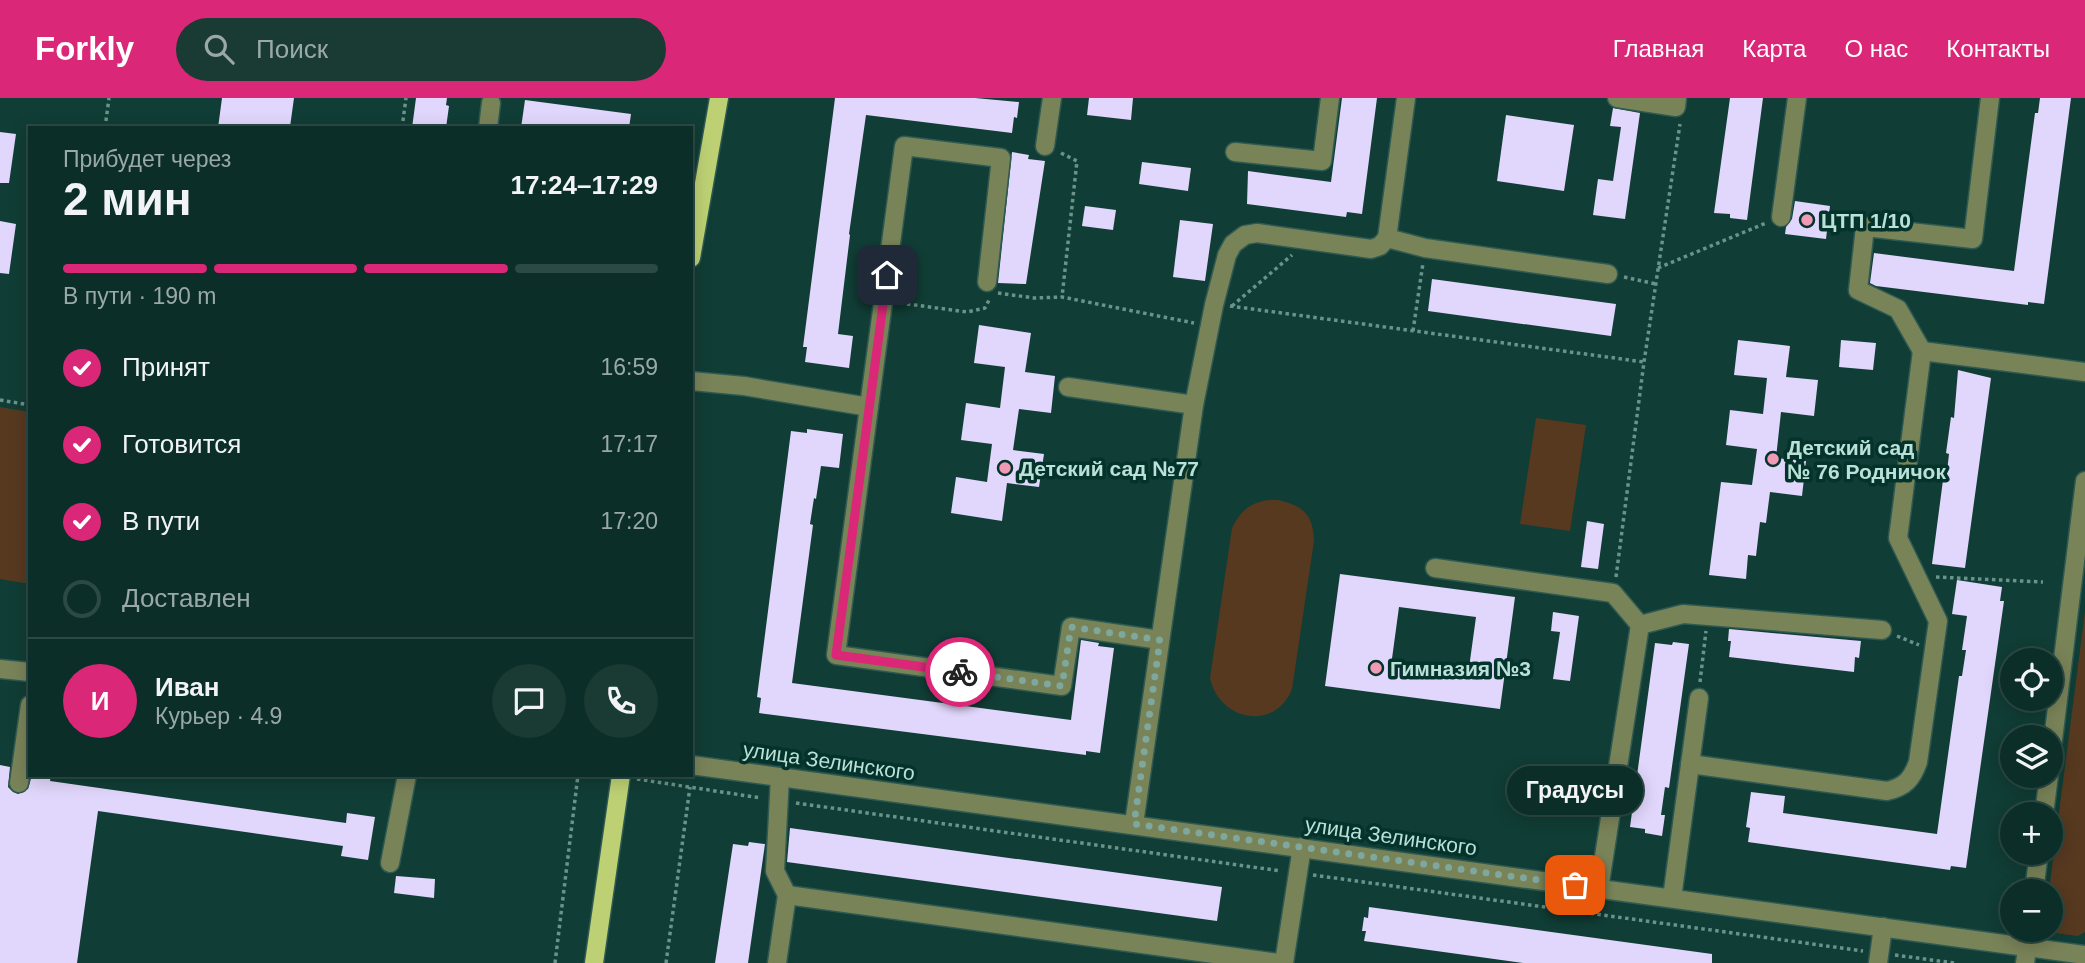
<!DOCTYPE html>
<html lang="ru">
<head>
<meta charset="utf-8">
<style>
  body { margin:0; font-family:Arial,sans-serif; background:#1a3a34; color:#f1f3f6; height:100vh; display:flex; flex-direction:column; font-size:26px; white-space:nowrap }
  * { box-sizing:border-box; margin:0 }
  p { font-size:23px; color:#9aa8a8 }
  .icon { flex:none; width:38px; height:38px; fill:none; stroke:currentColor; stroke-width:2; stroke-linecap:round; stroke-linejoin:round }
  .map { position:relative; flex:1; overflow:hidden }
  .side { position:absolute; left:28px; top:28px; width:665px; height:651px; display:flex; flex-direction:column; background:#0c2e28; border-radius:0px; box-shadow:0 4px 18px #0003,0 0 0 2px #2c4a45 }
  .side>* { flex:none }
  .buttons { position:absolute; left:2000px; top:550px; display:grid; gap:14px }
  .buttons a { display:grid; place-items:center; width:63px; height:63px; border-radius:50%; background:#0c2e28; box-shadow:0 4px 18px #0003,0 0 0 2px #2c4a45; font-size:35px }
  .pin { position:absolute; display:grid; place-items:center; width:60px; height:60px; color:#fff; margin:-30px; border-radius:14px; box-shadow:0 4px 10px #0006 }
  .courier { position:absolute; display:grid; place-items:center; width:70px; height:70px; margin:-35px; border:5px solid #db2777; border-radius:50%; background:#fff; color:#222; box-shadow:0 2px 9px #0007 }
  .bubble { position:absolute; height:49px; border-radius:24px; background:#0c2e28; box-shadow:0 4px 18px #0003,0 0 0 2px #2c4a45; font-size:23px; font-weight:700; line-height:49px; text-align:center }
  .summary em { font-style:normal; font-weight:700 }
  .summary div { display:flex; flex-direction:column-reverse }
  .summary { display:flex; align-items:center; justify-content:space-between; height:119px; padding:0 35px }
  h1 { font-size:46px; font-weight:700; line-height:52px }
  .bar { display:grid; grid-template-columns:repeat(4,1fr); gap:10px 7px; align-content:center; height:84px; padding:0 35px }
  .bar i { height:9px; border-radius:5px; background:#2c4a45 }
  .bar .selected { background:#db2777 }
  .bar p { grid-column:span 4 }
  .line { display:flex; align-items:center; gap:18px; padding:0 35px; border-top:2px solid #2c4a45 }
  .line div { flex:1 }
  .round { display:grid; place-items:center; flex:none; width:74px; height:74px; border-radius:37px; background:#1a3a34 }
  ol { padding:0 35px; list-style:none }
  li { display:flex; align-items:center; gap:21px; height:77px }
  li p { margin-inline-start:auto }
  li .icon { padding:7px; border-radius:50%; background:#db2777; color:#fff; stroke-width:4 }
  li:last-child { color:#9aa8a8 }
  li i { width:38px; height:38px; border:4px solid #2c4a45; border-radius:50% }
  header { display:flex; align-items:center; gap:42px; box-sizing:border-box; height:98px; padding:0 35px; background:#db2777; color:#fff }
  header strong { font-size:33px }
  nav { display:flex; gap:38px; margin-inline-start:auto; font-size:24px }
  .search { width:490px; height:63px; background:#1a3a34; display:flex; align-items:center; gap:18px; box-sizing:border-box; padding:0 24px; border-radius:38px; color:#9aa8a8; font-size:26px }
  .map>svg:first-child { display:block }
  .green { fill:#573920 }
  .building { fill:#e1d6fb; fill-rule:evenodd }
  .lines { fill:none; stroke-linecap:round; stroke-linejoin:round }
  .minor-casing { stroke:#2f5a52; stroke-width:21 }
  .major-casing { stroke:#2f5a52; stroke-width:21 }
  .path { stroke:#6a948b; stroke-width:3.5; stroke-dasharray:3.5 3.5; stroke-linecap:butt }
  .minor { stroke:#798358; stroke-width:18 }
  .major { stroke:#bdd174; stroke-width:18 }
  .done { stroke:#7ea79e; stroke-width:7; stroke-dasharray:0 12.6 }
  .route { stroke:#db2777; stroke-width:9 }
  .poi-dot { fill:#f09ab6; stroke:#03332b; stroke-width:2.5 }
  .labels { text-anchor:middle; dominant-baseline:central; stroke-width:7; stroke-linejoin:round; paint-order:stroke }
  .poi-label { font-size:21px; font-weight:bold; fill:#bae0d7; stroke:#03332b; text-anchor:start }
  .street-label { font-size:21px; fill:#bae0d7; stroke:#03332b }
</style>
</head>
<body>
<header>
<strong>Forkly</strong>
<div class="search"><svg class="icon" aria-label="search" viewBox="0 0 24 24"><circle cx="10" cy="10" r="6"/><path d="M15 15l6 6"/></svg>Поиск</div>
<nav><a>Главная</a><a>Карта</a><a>О нас</a><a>Контакты</a></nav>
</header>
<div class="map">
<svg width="2085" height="865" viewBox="0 0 2085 865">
  <rect width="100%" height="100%" fill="#103d35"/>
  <!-- green -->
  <g class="green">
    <path d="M 0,309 L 30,314 L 30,486 L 0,481 Z"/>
    <path d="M 1536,320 L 1586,327 L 1570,433 L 1520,426 Z"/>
    <path d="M 1278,402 C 1303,408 1313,416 1314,443 L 1292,591 C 1275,634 1219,623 1210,580 L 1232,430 C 1242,409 1256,401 1278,402 Z"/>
    <path d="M 2085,513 L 2085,834 L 2078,838 L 2055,835 L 2051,831 L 2051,793 L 2049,793 Z"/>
  </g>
  <!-- building -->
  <g class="building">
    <path d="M 222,0 L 294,0 L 290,29 L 272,27 L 272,30 L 218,30 Z"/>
    <path d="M 416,0 L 447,0 L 446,7 L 449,8 L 446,30 L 412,30 Z"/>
    <path d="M 835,0 L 975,0 L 1019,4 L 1017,20 L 1014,19 L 1012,35 L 866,17 L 849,136 L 850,137 L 838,236 L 853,238 L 849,270 L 805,264 L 807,249 L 803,249 Z"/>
    <path d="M 1089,0 L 1133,0 L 1131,22 L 1087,17 Z"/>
    <path d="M 1342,0 L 1377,0 L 1362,116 L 1347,114 L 1346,119 L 1247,106 L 1248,73 L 1331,84 Z"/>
    <path d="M 1730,0 L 1763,0 L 1747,122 L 1730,120 L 1730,116 L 1714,115 Z"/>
    <path d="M 2040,0 L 2071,0 L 2044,206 L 2028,204 L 2028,207 L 1876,188 L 1870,185 L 1874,155 L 2014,173 L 2035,15 L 2038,15 Z"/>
    <path d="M 525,2 L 631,16 L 629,30 L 521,30 Z"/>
    <path d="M 1613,10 L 1640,15 L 1625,121 L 1593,117 L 1598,81 L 1613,83 L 1621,29 L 1610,28 Z"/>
    <path d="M 1506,17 L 1574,27 L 1564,93 L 1497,83 Z"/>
    <path d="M 0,34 L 16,36 L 9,85 L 0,85 Z"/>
    <path d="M 1012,54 L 1029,57 L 1028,61 L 1045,63 L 1026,186 L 998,185 Z"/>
    <path d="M 1142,64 L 1191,70 L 1188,93 L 1139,86 Z"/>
    <path d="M 1795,103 L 1830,108 L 1826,141 L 1785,136 L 1786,129 L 1792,121 Z"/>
    <path d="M 1085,108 L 1116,112 L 1113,132 L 1082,128 Z"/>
    <path d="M 1180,122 L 1213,126 L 1205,183 L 1173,179 Z"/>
    <path d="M 0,123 L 16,126 L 9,176 L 0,175 Z"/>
    <path d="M 1432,181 L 1616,206 L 1611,238 L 1428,213 Z"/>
    <path d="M 979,227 L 1031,235 L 1025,274 L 1055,278 L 1051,315 L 1019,311 L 1013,352 L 1044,356 L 1039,389 L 1007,385 L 1002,423 L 951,415 L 956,379 L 987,384 L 992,346 L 961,342 L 966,305 L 1000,310 L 1005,269 L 974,265 Z"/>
    <path d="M 1738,242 L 1790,248 L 1786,279 L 1818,282 L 1814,318 L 1781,314 L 1776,360 L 1806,363 L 1802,398 L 1770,394 L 1766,425 L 1760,424 L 1756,458 L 1748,457 L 1746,481 L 1709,477 L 1721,384 L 1752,387 L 1757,351 L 1726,347 L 1730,312 L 1763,316 L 1767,280 L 1734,277 Z"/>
    <path d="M 1841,242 L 1876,245 L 1873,272 L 1839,269 Z"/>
    <path d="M 1958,272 L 1991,280 L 1965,470 L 1932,466 L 1943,382 L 1946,382 L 1949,356 L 1946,355 L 1951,319 L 1954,320 Z"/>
    <path d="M 807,331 L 843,336 L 839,370 L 821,368 L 816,401 L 814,400 L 810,426 L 813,427 L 792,585 L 1071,622 L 1081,542 L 1099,545 L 1098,548 L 1114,550 L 1100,655 L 1086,653 L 1086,657 L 759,615 L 761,600 L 757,599 L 791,333 L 807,335 Z"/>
    <path d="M 1587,423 L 1604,426 L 1598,471 L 1581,469 Z"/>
    <path d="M 1340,476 L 1515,499 L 1500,611 L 1325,588 ZM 1399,509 L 1476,519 L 1468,577 L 1391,568 Z"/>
    <path d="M 1957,482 L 2002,489 L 2000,503 L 2004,503 L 1966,770 L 1951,768 L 1950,772 L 1748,744 L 1750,730 L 1746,729 L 1751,694 L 1785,698 L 1783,715 L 1937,736 L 1959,578 L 1962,578 L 1966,552 L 1962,552 L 1967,518 L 1952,516 Z"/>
    <path d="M 1553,514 L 1579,518 L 1570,583 L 1553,581 L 1560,534 L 1551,533 Z"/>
    <path d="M 1729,531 L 1861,543 L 1859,560 L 1855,559 L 1854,574 L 1729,559 L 1731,543 L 1728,543 Z"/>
    <path d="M 1673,544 L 1689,546 L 1669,690 L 1665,689 L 1661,717 L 1665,717 L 1662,738 L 1645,735 L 1645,731 L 1630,729 L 1655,545 L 1672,547 Z"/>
    <path d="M 0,667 L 10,669 L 8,689 L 13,694 L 18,696 L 28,691 L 32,677 L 51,677 L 50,683 L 346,725 L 347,715 L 375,719 L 368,762 L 341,758 L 343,748 L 98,713 L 77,865 L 0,865 Z"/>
    <path d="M 790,730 L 1222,789 L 1217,823 L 787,764 Z"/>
    <path d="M 749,744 L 765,746 L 748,865 L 715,865 L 733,746 L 748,748 Z"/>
    <path d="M 396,778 L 435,781 L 434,800 L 394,795 Z"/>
    <path d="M 1369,809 L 1712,856 L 1712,865 L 1523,865 L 1364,843 L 1366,833 L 1362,833 L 1364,819 L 1368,820 Z"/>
  </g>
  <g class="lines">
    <defs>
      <g id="minor">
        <path d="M 1617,0 L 1676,9 L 1677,0"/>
        <path d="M 488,30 L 491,5"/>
        <path d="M 1045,48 L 1052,0"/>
        <path d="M 1235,54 L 1322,63 L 1330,0"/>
        <path d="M 1781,119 L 1797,0"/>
        <path d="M 1387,140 L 1425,150 L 1608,176"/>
        <path d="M 1922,253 L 1898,211 L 1858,192 L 1865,129 L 1973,141 L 1990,0"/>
        <path d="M 691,283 L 744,288 L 869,309 L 836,557 L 1062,588 L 1071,529 L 1160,542"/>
        <path d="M 1068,289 L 1194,307"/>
        <path d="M 869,309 L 904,48 L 1001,60 L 987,184"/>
        <path d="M 1435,470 L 1613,495 L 1640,527"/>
        <path d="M 0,571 L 30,574"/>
        <path d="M 2051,658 L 2085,383"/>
        <path d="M 1690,666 L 1887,693 C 1905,689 1912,681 1918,664 L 1938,523 L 1898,440 L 1922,253 L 2085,274"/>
        <path d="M 691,667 L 2085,857"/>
        <path d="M 19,685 L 30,607"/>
        <path d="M 2044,716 L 2049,677"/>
        <path d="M 1134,726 L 1194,307 L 1214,207 L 1227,157 L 1233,146 L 1245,137 L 1257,135 L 1371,151 L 1380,148 L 1387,140 L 1406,0"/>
        <path d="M 390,765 L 407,677"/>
        <path d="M 1599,791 L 1640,527 L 1683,516 L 1882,532"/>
        <path d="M 2034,793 L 2039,754"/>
        <path d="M 787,797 L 1279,865"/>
        <path d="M 1672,800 L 1699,600"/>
        <path d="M 777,865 L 787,797 L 775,773 L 780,679"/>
        <path d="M 1284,865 L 1302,749"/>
        <path d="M 1878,865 L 1883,829"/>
        <path d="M 2025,865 L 2030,831"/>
      </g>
      <g id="major">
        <path d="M 691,160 L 719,0"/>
        <path d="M 594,865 L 621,677"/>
      </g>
    </defs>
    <!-- minor casing -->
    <use href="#minor" class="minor-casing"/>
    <!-- major casing -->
    <use href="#major" class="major-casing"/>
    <!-- path -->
    <g class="path">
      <path d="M 105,30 L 109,0"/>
      <path d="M 402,30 L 406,0"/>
      <path d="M 1061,55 L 1077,63 L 1062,199"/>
      <path d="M 1658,170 L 1766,125"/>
      <path d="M 1624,179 L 1656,186"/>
      <path d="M 998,195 L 1034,200 L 1062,199 L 1194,225"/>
      <path d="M 900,205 L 967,214 L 985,210 L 990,200"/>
      <path d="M 1230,208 L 1644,264"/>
      <path d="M 1232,208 L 1292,157"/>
      <path d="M 1413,233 L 1423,165"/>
      <path d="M 0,302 L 30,307"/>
      <path d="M 1616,479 L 1644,264 L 1680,26"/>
      <path d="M 1936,479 L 2043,484"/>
      <path d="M 1897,538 L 1919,547"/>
      <path d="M 1700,584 L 1706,533"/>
      <path d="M 637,681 L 761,700"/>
      <path d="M 796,705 L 1281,773"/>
      <path d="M 1313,777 L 1863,853"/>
      <path d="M 1895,857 L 1954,865"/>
      <path d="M 555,865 L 578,677"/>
      <path d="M 666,865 L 690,689"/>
    </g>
    <!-- minor -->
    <use href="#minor" class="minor"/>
    <!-- major -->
    <use href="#major" class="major"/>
  </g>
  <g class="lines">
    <!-- done -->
    <path class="done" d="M 960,574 L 1062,588 L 1071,529 L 1160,542 L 1134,726 L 1575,787"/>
    <!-- route -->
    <path class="route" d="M 887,177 L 836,557 L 960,574"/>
  </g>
  <!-- markers -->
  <g class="poi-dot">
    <circle cx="1807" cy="122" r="7"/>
    <circle cx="1773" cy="361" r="7"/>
    <circle cx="1005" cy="370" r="7"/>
    <circle cx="1376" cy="570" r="7"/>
  </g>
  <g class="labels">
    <!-- poi labels -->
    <g class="poi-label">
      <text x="1821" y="122">ЦТП 1/10</text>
      <text x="1787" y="349">Детский сад<tspan x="1787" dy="24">№ 76 Родничок</tspan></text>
      <text x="1019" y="370">Детский сад №77</text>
      <text x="1390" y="570">Гимназия №3</text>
    </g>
    <!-- street labels -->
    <g class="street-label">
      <text transform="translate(829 663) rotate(8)">улица Зелинского</text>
      <text transform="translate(1391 738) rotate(8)">улица Зелинского</text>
    </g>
  </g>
</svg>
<div class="buttons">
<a><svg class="icon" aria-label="locate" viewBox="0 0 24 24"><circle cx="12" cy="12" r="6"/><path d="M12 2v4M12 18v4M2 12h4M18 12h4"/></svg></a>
<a><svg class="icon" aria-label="layers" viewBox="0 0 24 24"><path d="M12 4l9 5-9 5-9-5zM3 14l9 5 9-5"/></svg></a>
<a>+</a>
<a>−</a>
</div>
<div class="pin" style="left:1575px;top:787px;background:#ea580c"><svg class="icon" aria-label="bag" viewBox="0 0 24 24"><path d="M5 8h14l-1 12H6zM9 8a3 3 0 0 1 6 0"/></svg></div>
<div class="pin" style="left:887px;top:177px;background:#1f2937"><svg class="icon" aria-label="home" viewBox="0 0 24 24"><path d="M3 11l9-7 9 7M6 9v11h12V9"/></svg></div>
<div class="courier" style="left:960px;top:574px"><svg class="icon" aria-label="bike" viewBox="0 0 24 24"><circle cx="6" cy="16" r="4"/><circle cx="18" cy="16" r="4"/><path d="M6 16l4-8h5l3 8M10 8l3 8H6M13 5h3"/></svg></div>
<div class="bubble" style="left:1507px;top:668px;width:136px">Градусы</div>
<section class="side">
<div class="summary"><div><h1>2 мин</h1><p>Прибудет через</p></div><em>17:24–17:29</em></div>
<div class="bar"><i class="selected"></i><i class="selected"></i><i class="selected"></i><i></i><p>В пути · 190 m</p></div>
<ol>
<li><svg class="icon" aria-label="check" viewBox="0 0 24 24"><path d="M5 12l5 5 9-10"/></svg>Принят<p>16:59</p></li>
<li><svg class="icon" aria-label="check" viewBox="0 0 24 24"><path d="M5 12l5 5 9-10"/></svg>Готовится<p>17:17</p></li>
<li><svg class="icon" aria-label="check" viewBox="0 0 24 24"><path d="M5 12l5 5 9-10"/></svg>В пути<p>17:20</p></li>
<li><i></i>Доставлен</li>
</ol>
<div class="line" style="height:126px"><b class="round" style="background:#db2777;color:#fff">И</b><div><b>Иван</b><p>Курьер · 4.9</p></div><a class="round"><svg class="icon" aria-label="chat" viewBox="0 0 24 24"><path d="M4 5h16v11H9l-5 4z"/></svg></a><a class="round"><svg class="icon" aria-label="phone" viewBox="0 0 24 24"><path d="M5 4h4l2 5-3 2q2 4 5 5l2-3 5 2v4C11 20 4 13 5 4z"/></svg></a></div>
</section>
</div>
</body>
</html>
